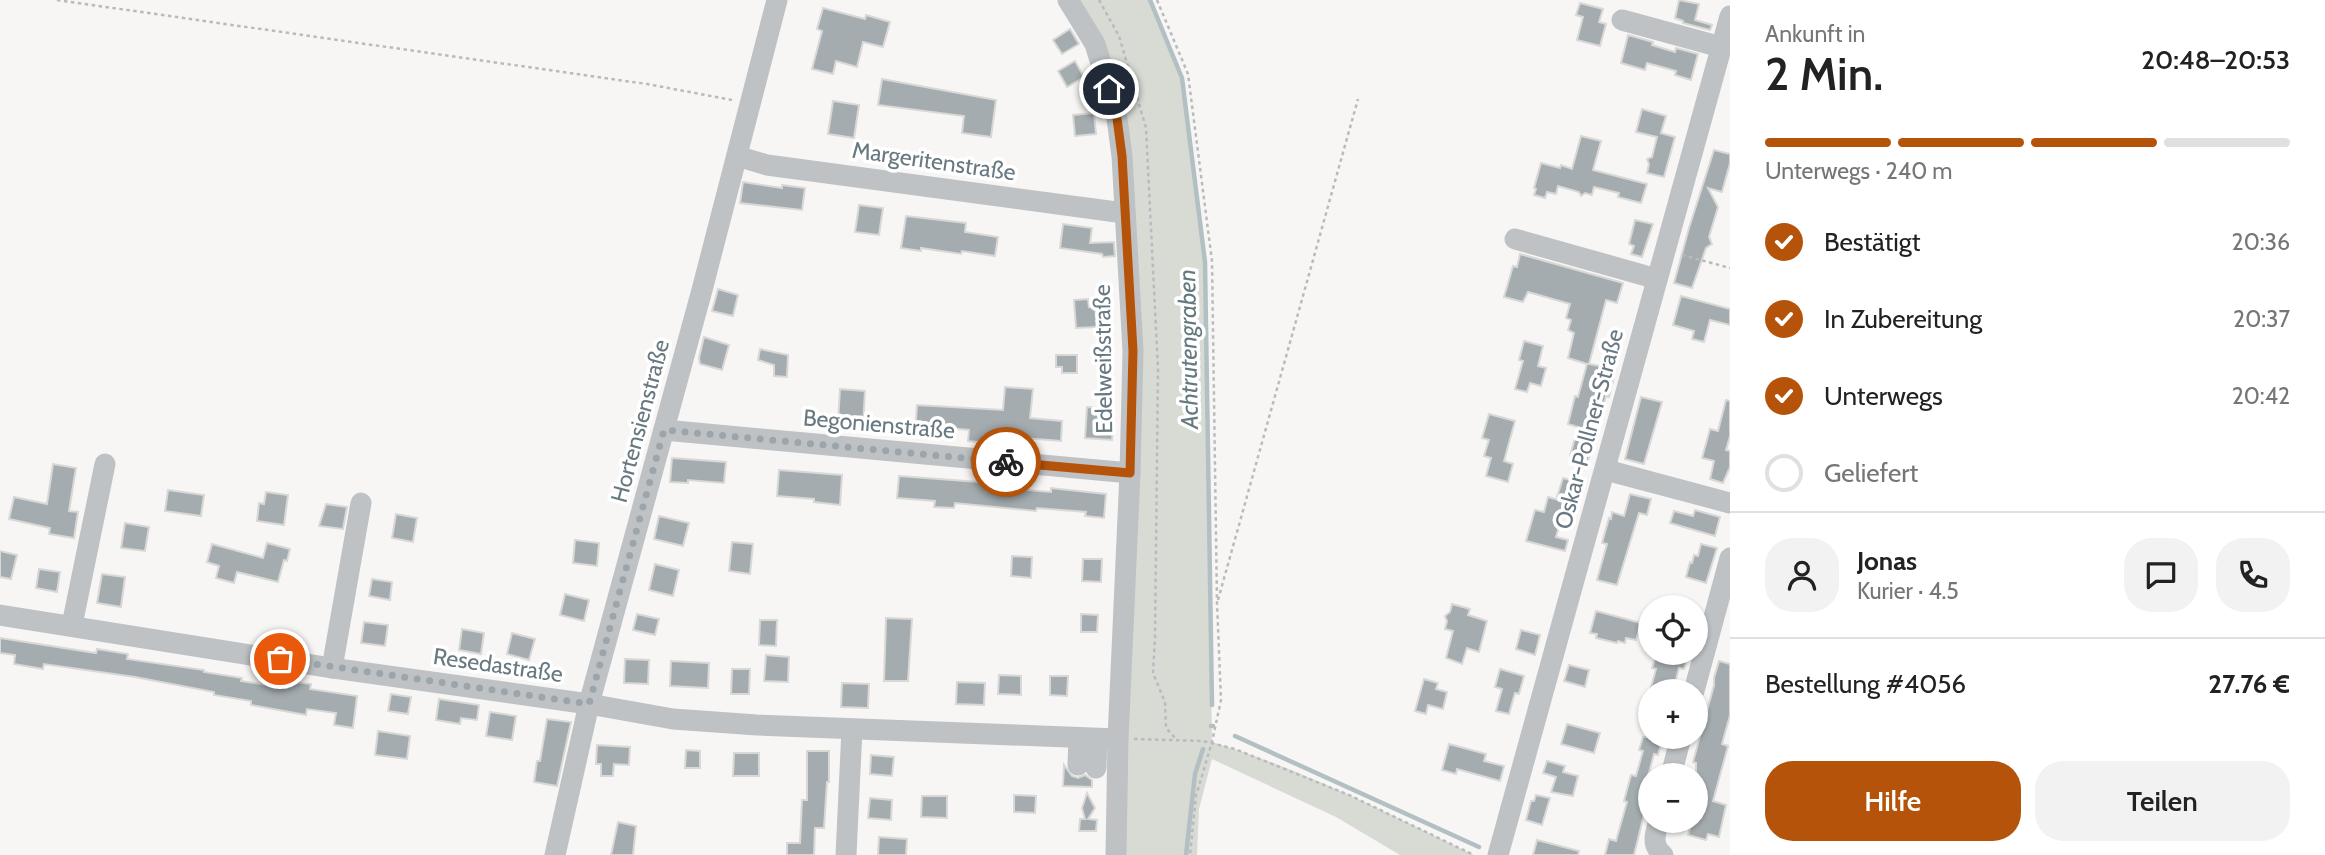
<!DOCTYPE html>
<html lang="de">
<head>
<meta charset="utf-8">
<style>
  body { margin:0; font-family:Cabin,sans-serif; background:#f2f2f2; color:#222; height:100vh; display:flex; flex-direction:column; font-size:26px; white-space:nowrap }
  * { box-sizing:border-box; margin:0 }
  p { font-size:23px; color:#767676 }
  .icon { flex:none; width:38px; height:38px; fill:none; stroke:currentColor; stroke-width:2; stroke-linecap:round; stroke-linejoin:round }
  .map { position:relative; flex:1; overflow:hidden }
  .side { display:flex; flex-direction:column; background:#fff; width:595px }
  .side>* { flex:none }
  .tools { position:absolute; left:1638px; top:595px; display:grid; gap:14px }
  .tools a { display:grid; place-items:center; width:70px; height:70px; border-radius:50%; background:#fff; box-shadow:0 2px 5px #0004; font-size:35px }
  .pin { position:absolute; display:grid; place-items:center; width:60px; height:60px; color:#fff; margin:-30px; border:4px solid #fff; border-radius:50%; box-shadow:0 2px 7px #0007 }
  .courier { position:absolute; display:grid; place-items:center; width:70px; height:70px; margin:-35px; border:5px solid #b45309; border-radius:50%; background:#fff; color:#222; box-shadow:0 2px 9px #0007 }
  .head em { font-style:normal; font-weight:600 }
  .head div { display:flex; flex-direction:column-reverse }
  .head { display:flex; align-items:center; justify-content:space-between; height:119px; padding:0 35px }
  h1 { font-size:46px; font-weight:600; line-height:52px }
  .bar { display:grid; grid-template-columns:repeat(4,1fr); gap:10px 7px; align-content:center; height:84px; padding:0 35px }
  .bar i { height:9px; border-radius:5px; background:#e0e0e0 }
  .bar .active { background:#b45309 }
  .bar p { grid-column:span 4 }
  .line { display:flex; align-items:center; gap:18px; padding:0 35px; border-top:2px solid #e0e0e0 }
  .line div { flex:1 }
  .round { display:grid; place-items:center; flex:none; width:74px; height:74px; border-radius:28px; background:#f2f2f2 }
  ol { padding:0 35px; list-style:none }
  li { display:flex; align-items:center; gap:21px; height:77px }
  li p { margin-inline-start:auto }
  li .icon { padding:7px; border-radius:50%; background:#b45309; color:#fff; stroke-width:4 }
  li:last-child { color:#767676 }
  li i { width:38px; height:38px; border:4px solid #e0e0e0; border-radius:50% }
  .cta { display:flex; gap:14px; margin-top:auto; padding:14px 35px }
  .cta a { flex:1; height:80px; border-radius:28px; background:#b45309; color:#fff; font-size:28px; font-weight:600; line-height:80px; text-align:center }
  .cta a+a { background:#f2f2f2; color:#222 }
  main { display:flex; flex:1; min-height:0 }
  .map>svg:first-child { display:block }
  .green { fill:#d7dbd4 }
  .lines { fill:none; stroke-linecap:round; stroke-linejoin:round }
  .stream { stroke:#b3c0c3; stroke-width:4.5 }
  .building { fill:#a4acb0; stroke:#d8d8d6; stroke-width:2 }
  .path { stroke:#b8bbbd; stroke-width:2.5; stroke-dasharray:3.5 3.5; stroke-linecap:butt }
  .minor { stroke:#bec2c5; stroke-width:21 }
  .done { stroke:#9ba5aa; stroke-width:7; stroke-dasharray:0 12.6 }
  .route { stroke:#b45309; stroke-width:9 }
  .labels { text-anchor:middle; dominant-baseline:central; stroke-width:7; stroke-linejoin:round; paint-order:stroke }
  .street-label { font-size:23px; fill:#697982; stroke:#fff }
  .water-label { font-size:24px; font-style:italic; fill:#647a7e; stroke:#fff }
</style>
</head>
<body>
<main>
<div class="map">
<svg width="1730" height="855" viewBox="0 0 1730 855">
  <rect width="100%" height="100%" fill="#f7f6f4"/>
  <!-- green -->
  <path class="green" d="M 1068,0 L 1150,0 L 1182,78 L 1205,262 L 1212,742 C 1303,769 1389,814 1474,855 L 1400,855 L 1336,817 L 1212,759 L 1199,809 L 1197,855 L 1116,855 L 1130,473 L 1116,111 Z"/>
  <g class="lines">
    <!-- stream -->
    <g class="stream">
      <path d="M 1150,0 L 1182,78 L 1205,262 L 1212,705"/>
      <path d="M 1211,726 L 1213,726"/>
      <path d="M 1235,736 L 1479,847"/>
      <path d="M 1186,855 L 1195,774 L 1203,749"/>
    </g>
  </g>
  <!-- building -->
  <g class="building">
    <path d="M 1679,0 L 1699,4 L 1695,20 L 1712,25 L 1710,30 L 1683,23 L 1683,21 L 1675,18 Z"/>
    <path d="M 1580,3 L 1603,9 L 1599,22 L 1606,24 L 1600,46 L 1577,40 L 1583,17 L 1576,15 Z"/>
    <path d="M 823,8 L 865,19 L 866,15 L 890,22 L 883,47 L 863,42 L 857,67 L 836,61 L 833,74 L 812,69 L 822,31 L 817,29 Z"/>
    <path d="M 1070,29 L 1079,44 L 1062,54 L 1053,40 Z"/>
    <path d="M 1628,35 L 1653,42 L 1652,45 L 1675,52 L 1676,48 L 1698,54 L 1691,80 L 1675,75 L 1676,71 L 1647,63 L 1645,70 L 1621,63 Z"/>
    <path d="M 1075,61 L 1084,77 L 1067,87 L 1058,71 Z"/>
    <path d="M 882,79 L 996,100 L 991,137 L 962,133 L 964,116 L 878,105 Z"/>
    <path d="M 833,101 L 859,105 L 854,138 L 828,134 Z"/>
    <path d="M 1642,109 L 1666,116 L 1661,133 L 1675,137 L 1664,177 L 1647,173 L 1649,164 L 1647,159 L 1652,157 L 1657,137 L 1636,132 Z"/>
    <path d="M 1094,113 L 1096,134 L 1075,136 L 1073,115 Z"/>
    <path d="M 1581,136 L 1601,141 L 1593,170 L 1647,184 L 1641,203 L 1618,197 L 1619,193 L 1594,187 L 1592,195 L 1585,193 L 1581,196 L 1579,192 L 1558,186 L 1556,194 L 1547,192 L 1545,198 L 1534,195 L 1536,189 L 1534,188 L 1541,163 L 1560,168 L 1561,165 L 1572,169 Z"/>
    <path d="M 1714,150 L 1730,154 L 1730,163 L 1722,192 L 1708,188 L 1718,207 L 1709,237 L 1712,244 L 1706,248 L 1692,288 L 1674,283 L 1689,228 Z"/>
    <path d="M 743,182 L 782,188 L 782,185 L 805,188 L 802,210 L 740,203 Z"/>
    <path d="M 859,205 L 883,208 L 879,235 L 855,232 Z"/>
    <path d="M 906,216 L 966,223 L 965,232 L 998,237 L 995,256 L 962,251 L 961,254 L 921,248 L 921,251 L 901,248 Z"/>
    <path d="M 1635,220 L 1653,224 L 1642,257 L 1631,254 L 1634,246 L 1629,244 Z"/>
    <path d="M 1063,224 L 1092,228 L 1090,243 L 1114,242 L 1115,256 L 1103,257 L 1102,254 L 1060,248 Z"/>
    <path d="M 1520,254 L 1623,283 L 1617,303 L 1606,300 L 1589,364 L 1616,369 L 1609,397 L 1606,396 L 1588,461 L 1570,456 L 1578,427 L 1568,424 L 1575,396 L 1578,397 L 1587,364 L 1568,358 L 1574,333 L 1568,330 L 1571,320 L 1566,318 L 1570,304 L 1528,292 L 1523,302 L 1504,297 L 1513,266 L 1517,267 Z"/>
    <path d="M 718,289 L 738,295 L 733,316 L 712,311 Z"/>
    <path d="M 1681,296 L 1730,309 L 1730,325 L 1710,320 L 1704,342 L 1692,339 L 1694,331 L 1673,325 Z"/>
    <path d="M 1088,299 L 1089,307 L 1095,306 L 1097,327 L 1076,328 L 1074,300 Z"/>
    <path d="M 704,337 L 729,345 L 722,370 L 700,364 L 699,358 Z"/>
    <path d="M 1524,341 L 1543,346 L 1538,366 L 1546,368 L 1541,386 L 1530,383 L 1527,392 L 1515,389 L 1523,361 L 1519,360 Z"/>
    <path d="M 760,349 L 788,355 L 787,377 L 774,376 L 774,365 L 758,360 Z"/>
    <path d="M 1056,355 L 1077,355 L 1077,373 L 1062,373 L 1062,367 L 1056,367 Z"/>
    <path d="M 1005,387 L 1033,389 L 1030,418 L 1062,421 L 1061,441 L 1024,438 L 1024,442 L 985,438 L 985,443 L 968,441 L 969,430 L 948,428 L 947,432 L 920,430 L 921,421 L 916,421 L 917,405 L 1003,410 Z"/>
    <path d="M 840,389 L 865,391 L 863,425 L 838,423 Z"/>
    <path d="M 1641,397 L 1662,402 L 1644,464 L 1625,459 Z"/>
    <path d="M 1726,400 L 1730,401 L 1730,436 L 1726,450 L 1730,451 L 1730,467 L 1723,483 L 1710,479 L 1714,461 L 1702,458 L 1710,429 L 1718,431 Z"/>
    <path d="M 1087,407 L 1114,409 L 1112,440 L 1085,438 Z"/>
    <path d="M 1489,414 L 1515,421 L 1504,461 L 1513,464 L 1508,482 L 1486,476 L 1491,458 L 1484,456 L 1489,440 L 1482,438 Z"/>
    <path d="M 672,458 L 726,462 L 724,483 L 688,480 L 688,483 L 670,482 Z"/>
    <path d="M 53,464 L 76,468 L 69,511 L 78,512 L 74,538 L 49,534 L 50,528 L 9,519 L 14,497 L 47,504 Z"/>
    <path d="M 779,470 L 842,475 L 840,505 L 814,502 L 814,499 L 777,496 Z"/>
    <path d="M 899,476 L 992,483 L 992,487 L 1051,492 L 1051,488 L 1106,494 L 1104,518 L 1085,516 L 1086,512 L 1037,508 L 1036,511 L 955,503 L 954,508 L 934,507 L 935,501 L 897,498 Z"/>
    <path d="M 1563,478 L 1582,483 L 1577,503 L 1557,497 Z"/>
    <path d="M 168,490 L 204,495 L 201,516 L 165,511 Z"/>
    <path d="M 266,492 L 288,495 L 284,525 L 257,521 L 259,503 L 264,504 Z"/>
    <path d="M 1630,494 L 1651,499 L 1647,515 L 1639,513 L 1617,585 L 1597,580 L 1607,544 L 1602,543 L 1609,518 L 1611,519 L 1612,512 L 1624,516 Z"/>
    <path d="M 1548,497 L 1566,502 L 1556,537 L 1568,540 L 1565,551 L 1526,541 L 1535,510 L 1544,512 Z"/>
    <path d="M 326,504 L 347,507 L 343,529 L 319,526 Z"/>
    <path d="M 1695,510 L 1720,517 L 1715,536 L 1670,523 L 1674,511 L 1693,516 Z"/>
    <path d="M 396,514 L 417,518 L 413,542 L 392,538 Z"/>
    <path d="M 659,516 L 689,523 L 683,546 L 654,539 Z"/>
    <path d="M 125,523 L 149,527 L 145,551 L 121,548 Z"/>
    <path d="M 575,540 L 599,543 L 597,566 L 573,563 Z"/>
    <path d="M 732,542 L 753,544 L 750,574 L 729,571 Z"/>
    <path d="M 267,543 L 290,549 L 287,561 L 284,560 L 278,582 L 237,572 L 234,583 L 216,578 L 219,566 L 207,562 L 212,544 L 263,558 Z"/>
    <path d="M 1701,544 L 1717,548 L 1706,583 L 1686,577 L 1690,562 L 1692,563 L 1694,555 L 1698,556 Z"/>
    <path d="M 0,551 L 17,555 L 11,579 L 0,577 Z"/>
    <path d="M 1012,556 L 1032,557 L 1031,578 L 1011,576 Z"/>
    <path d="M 1083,559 L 1102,559 L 1101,582 L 1082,581 Z"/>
    <path d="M 655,564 L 679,570 L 673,596 L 649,590 Z"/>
    <path d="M 39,569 L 60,572 L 57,592 L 36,588 Z"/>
    <path d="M 102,574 L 125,577 L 121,607 L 97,603 Z"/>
    <path d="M 372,579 L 392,582 L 390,600 L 369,596 Z"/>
    <path d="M 565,594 L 589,600 L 584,621 L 560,615 Z"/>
    <path d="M 1452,604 L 1470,609 L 1468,615 L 1487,621 L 1479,652 L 1467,648 L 1462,664 L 1446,658 L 1453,631 L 1445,629 L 1447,621 L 1445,616 L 1450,612 Z"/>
    <path d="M 1596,611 L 1641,623 L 1636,640 L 1626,638 L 1625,643 L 1618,641 L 1617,643 L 1596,638 L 1597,634 L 1590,633 Z"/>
    <path d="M 637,614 L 659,619 L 655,635 L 633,630 Z"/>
    <path d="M 1081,614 L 1098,615 L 1097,632 L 1081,632 Z"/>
    <path d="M 886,618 L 912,619 L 908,681 L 884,681 Z"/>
    <path d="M 760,620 L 777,620 L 776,646 L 759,645 Z"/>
    <path d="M 364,622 L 388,625 L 385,646 L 361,643 Z"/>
    <path d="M 462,629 L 484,633 L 481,654 L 459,650 Z"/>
    <path d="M 1521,630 L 1540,635 L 1535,655 L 1516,649 Z"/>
    <path d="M 512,633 L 535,639 L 529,660 L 507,654 Z"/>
    <path d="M 0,638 L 96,653 L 97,649 L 128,654 L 127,659 L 204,670 L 204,672 L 242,678 L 241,681 L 287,688 L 288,681 L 311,684 L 310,689 L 357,696 L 353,728 L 334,725 L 336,713 L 307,709 L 306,715 L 251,705 L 251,701 L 214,695 L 214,692 L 135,677 L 44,664 L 43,669 L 14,664 L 15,655 L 0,653 Z"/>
    <path d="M 1657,653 L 1689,653 L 1684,669 L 1679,668 L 1673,691 L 1650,691 L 1656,669 L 1652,668 Z"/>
    <path d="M 766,655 L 789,657 L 788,682 L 764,681 Z"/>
    <path d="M 625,659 L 649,660 L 648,684 L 624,683 Z"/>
    <path d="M 671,661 L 709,663 L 708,688 L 670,686 Z"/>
    <path d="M 1719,661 L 1730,664 L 1730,715 L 1722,744 L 1728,746 L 1713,801 L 1726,805 L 1719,837 L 1708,834 L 1706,840 L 1688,835 L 1692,821 L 1696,821 L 1696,763 L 1693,762 L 1714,685 L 1714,678 Z"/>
    <path d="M 1569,665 L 1589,670 L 1585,687 L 1564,681 Z"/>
    <path d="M 732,669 L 750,669 L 749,694 L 731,694 Z"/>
    <path d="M 1500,669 L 1524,676 L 1519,694 L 1515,693 L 1509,714 L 1496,711 L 1502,689 L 1495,687 Z"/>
    <path d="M 999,675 L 1021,676 L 1021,695 L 998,694 Z"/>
    <path d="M 1050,676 L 1068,676 L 1067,696 L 1050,695 Z"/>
    <path d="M 1424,679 L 1438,683 L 1436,689 L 1447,692 L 1443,709 L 1428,705 L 1426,714 L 1415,711 Z"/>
    <path d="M 957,682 L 985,683 L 984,705 L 956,704 Z"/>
    <path d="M 842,683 L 869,684 L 868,708 L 841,707 Z"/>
    <path d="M 391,694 L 411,697 L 408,714 L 388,711 Z"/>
    <path d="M 439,699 L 479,705 L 477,720 L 461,718 L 460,724 L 436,720 Z"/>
    <path d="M 490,712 L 516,716 L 512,740 L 486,736 Z"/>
    <path d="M 547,719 L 571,722 L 557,786 L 534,782 L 537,761 L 540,761 Z"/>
    <path d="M 1567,724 L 1600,733 L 1594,753 L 1561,744 Z"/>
    <path d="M 378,731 L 410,736 L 407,759 L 375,755 Z"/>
    <path d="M 1643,737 L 1663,737 L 1658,755 L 1654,754 L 1647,780 L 1650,780 L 1650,790 L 1634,855 L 1605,855 L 1609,839 L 1616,841 L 1627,802 L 1624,801 L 1631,775 L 1636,776 L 1643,751 L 1639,750 Z"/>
    <path d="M 1449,744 L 1486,754 L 1484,761 L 1504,766 L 1500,781 L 1457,769 L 1456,774 L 1442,770 Z"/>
    <path d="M 597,745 L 630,747 L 629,765 L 614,764 L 613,776 L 601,776 L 601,764 L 596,764 Z"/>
    <path d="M 686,750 L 700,751 L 700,768 L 685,768 Z"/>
    <path d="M 807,751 L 829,751 L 829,782 L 827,782 L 824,828 L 815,828 L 814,855 L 787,855 L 787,843 L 800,843 L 802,800 L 807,800 Z"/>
    <path d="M 734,753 L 759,753 L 759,776 L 733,776 Z"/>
    <path d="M 871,755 L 894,757 L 892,776 L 870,774 Z"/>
    <path d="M 1547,761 L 1565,766 L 1563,772 L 1578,776 L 1573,796 L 1551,792 L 1556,777 L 1543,773 Z"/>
    <path d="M 1064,765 L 1072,776 L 1078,778 L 1085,775 L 1092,780 L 1092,787 L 1063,786 Z"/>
    <path d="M 1087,793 L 1095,808 L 1088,819 L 1097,820 L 1096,831 L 1079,831 L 1080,819 L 1085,819 L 1082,808 Z"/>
    <path d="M 1014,795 L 1036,796 L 1035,813 L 1014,812 Z"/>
    <path d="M 1536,795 L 1550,798 L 1542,825 L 1526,820 L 1531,801 L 1534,801 Z"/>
    <path d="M 922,796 L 947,796 L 947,818 L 921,817 Z"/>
    <path d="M 870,798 L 892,800 L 891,820 L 868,818 Z"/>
    <path d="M 618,822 L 636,826 L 633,855 L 611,855 Z"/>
    <path d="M 879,837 L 907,839 L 906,855 L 878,855 Z"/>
    <path d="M 1537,840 L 1579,851 L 1578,855 L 1533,855 Z"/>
  </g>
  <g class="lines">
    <!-- path -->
    <g class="path">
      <path d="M 57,0 L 647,84 L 732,100"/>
      <path d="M 1099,0 L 1119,36 L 1146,128 L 1158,369 L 1155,639 L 1153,673 L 1165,702 L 1166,728 L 1177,740"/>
      <path d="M 1157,0 L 1188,74 L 1212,261 L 1217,603 L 1221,700 L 1212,742 L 1196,796 L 1190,855"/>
      <path d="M 1682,255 L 1730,268"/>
      <path d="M 1218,600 L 1358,99"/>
      <path d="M 1134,739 L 1203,741 L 1235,749 L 1349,795 L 1474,855"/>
    </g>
    <!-- minor -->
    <g class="minor">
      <path d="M 1068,0 L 1095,44 L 1116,111 L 1122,156 L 1133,351 L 1130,473 L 1118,739 L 1116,855"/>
      <path d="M 1622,20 L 1721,47"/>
      <path d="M 737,156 L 767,165 L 1124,213"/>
      <path d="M 1515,239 L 1657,279"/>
      <path d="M 664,430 L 1130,473"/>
      <path d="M 1606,470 L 1730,503"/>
      <path d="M 0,615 L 332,668 L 589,704 L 673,719 L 757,725 L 1118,739"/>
      <path d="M 72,625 L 105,464"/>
      <path d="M 332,668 L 361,503"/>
      <path d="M 1694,691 L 1730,558"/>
      <path d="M 1078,765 L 1079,738"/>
      <path d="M 1096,768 L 1097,739"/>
      <path d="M 1671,775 L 1681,737"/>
      <path d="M 1659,821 C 1655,834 1651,845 1663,855"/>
      <path d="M 555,855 L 589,704 L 702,290 L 777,0"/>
      <path d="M 846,855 L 852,729"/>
      <path d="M 1498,855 L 1730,16"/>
    </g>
  </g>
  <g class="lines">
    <!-- done -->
    <path class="done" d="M 280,659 L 589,704 L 664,430 L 1006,462"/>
    <!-- route -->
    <path class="route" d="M 1006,462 L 1130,473 L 1133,351 L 1122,156 L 1116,111 L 1109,89"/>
  </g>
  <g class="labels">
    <!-- street labels -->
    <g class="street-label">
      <text transform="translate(934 161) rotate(8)">Margeritenstraße</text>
      <text transform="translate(1103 359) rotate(-91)">Edelweißstraße</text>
      <text transform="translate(640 421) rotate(-75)">Hortensienstraße</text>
      <text transform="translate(879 424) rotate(5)">Begonienstraße</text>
      <text transform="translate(1589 429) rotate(-75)">Oskar-Pollner-Straße</text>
      <text transform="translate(498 665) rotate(8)">Resedastraße</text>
    </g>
    <!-- water labels -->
    <g class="water-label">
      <text transform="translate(1188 349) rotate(-91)">Achtrutengraben</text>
    </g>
  </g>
</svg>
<div class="tools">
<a><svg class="icon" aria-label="locate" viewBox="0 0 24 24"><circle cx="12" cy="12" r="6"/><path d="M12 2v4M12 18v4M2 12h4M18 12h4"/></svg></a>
<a>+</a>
<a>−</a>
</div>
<div class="pin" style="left:280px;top:659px;background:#ea580c"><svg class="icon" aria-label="bag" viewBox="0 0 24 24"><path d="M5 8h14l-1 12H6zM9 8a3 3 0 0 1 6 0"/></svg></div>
<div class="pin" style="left:1109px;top:89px;background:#1f2937"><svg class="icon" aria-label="home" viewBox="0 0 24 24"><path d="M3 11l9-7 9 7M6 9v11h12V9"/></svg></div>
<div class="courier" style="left:1006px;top:462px"><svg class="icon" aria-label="bike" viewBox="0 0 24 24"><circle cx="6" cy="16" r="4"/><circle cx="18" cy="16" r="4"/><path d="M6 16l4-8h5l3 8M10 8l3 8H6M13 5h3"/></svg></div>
</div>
<section class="side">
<div class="head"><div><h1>2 Min.</h1><p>Ankunft in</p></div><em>20:48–20:53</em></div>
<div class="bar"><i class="active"></i><i class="active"></i><i class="active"></i><i></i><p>Unterwegs · 240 m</p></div>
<ol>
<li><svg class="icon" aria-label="check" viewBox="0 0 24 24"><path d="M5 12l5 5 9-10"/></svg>Bestätigt<p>20:36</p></li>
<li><svg class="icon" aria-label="check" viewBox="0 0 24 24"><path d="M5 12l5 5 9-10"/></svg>In Zubereitung<p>20:37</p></li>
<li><svg class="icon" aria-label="check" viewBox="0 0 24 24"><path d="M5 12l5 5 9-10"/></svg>Unterwegs<p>20:42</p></li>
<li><i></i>Geliefert</li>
</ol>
<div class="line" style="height:126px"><a class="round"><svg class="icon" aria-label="person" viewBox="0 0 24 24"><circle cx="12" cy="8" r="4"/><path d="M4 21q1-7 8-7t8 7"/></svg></a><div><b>Jonas</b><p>Kurier · 4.5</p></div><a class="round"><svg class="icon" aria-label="chat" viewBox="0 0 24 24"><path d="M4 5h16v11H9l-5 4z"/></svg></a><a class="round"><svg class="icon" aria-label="phone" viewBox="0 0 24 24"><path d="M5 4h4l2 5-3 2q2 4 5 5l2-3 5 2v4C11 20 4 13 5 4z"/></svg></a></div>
<div class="line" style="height:91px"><div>Bestellung #4056</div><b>27.76 €</b></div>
<div class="cta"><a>Hilfe</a><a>Teilen</a></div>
</section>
</main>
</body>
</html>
